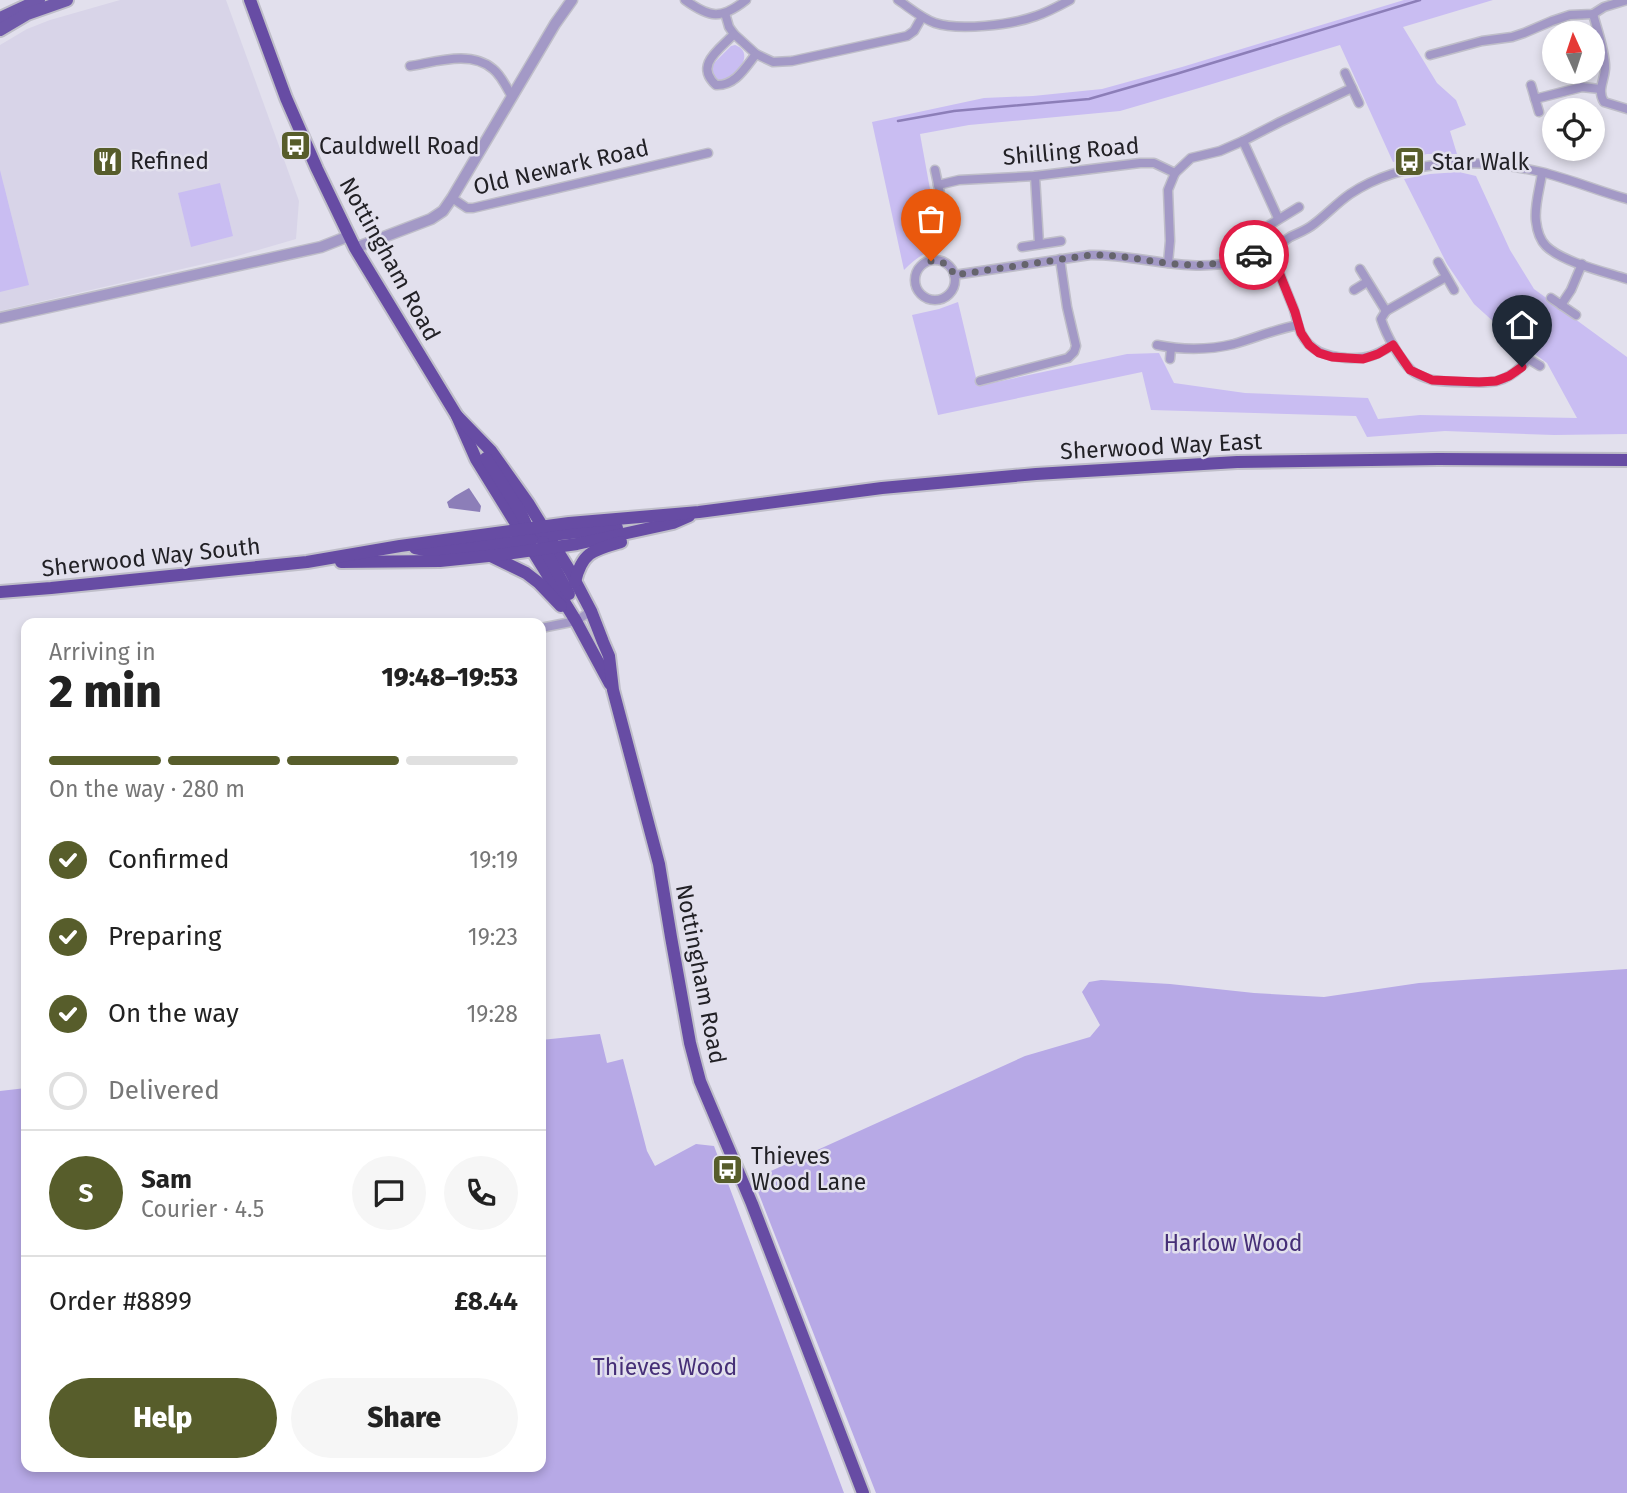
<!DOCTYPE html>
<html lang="en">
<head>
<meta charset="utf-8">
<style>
  body { margin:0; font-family:"Fira Sans",sans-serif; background:#f6f6f6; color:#222; height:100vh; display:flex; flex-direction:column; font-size:26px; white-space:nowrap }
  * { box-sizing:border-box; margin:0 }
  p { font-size:23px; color:#767676 }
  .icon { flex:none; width:38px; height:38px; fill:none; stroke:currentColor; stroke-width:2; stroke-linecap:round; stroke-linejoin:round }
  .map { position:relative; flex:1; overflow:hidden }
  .panel { position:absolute; left:21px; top:618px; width:525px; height:854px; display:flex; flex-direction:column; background:#fff; border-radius:14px; box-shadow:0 4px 10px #0003 }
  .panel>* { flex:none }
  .needle { width:46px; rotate:357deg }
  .fabs { position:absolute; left:1542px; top:21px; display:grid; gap:14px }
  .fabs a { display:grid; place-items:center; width:63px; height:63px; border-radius:50%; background:#fff; box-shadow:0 4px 10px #0003; font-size:35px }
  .pin { position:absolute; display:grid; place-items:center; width:60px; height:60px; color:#fff; margin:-72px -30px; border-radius:50% 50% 50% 0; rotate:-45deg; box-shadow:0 0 7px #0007 }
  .pin .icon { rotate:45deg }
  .courier { position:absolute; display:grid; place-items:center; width:70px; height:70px; margin:-35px; border:5px solid #e11d48; border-radius:50%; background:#fff; color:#222; box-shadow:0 2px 9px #0007 }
  .overview em { font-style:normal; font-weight:800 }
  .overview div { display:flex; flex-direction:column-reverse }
  .overview { display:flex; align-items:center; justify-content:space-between; height:119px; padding:0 28px }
  h1 { font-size:46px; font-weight:800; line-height:52px }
  .bar { display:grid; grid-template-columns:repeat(4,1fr); gap:10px 7px; align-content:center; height:84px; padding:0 28px }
  .bar i { height:9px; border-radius:5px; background:#e0e0e0 }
  .bar .current { background:#575d2b }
  .bar p { grid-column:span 4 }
  .line { display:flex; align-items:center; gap:18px; padding:0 28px; border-top:2px solid #e0e0e0 }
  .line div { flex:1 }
  .round { display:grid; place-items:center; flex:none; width:74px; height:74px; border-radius:37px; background:#f6f6f6 }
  ol { padding:0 28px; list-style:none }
  li { display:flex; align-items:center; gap:21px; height:77px }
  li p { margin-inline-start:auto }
  li .icon { padding:7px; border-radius:50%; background:#575d2b; color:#fff; stroke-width:4 }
  li:last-child { color:#767676 }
  li i { width:38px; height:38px; border:4px solid #e0e0e0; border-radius:50% }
  .cta { display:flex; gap:14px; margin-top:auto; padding:14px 28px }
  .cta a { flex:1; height:80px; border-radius:42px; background:#575d2b; color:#fff; font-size:28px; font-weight:800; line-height:80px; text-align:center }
  .cta a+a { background:#f6f6f6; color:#222 }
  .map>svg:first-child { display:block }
  .built { fill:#d8d4e8 }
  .green { fill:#c9bdf2 }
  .forest { fill:#b7a9e6 }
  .water { fill:#8c7eb8 }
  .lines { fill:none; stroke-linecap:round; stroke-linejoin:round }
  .stream { stroke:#8c7eb8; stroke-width:2.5 }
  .minor-casing { stroke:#bfbec9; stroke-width:11 }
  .tertiary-casing { stroke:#bfbec9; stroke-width:13 }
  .primary-casing { stroke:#bfbec9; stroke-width:16 }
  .trunk-casing { stroke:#bfbec9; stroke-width:16 }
  .minor { stroke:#a399c6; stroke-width:8 }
  .tertiary { stroke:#a399c6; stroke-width:10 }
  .primary { stroke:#7059aa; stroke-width:12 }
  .trunk { stroke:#674ca4; stroke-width:12 }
  .done { stroke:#65646c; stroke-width:7; stroke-dasharray:0 12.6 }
  .route { stroke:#e11d48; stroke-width:9 }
  .labels { text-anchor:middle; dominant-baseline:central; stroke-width:5; stroke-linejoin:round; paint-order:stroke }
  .poi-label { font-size:23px; fill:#222126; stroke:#e2e0ed; text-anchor:start }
  .street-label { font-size:23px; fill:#222126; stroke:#e2e0ed }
  .park-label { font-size:23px; fill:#462f77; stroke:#e2e0ed }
</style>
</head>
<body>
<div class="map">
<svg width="1627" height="1493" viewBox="0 0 1627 1493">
  <rect width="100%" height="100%" fill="#e2e0ed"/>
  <!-- built -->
  <path class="built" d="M 120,0 L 226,0 L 299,201 L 296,239 L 234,257 L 0,311 L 0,45 L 27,29 L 50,20 Z"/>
  <!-- green -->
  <g class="green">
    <path d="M 1404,0 L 1493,0 L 1403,27 L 1437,83 L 1456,100 L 1466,125 L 1450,131 L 1457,154 L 1427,154 L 1393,162 L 1340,45 L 1199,88 L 1120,111 L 969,125 L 920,134 L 941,250 C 925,250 915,259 904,270 L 872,122 L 984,98 L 1033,96 L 1102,89 L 1182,67 Z"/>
    <path d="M 735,45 C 758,53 733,84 716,80 L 713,75 L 712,65 L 731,46 Z"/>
    <path d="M 0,170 L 29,285 L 0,292 Z"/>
    <path d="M 1459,172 L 1476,176 L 1510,250 L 1534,289 L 1627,357 L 1627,434 L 1554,435 L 1445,431 L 1367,437 L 1356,416 L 1151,410 L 1142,372 L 938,415 L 912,315 L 939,309 L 958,302 L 978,386 L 1127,354 L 1159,353 L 1174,383 L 1245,393 L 1368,398 L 1378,419 L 1420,415 L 1577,418 L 1547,363 L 1506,333 L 1474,304 L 1447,264 L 1404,179 L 1430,174 Z"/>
    <path d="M 220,183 L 233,236 L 191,247 L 178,193 Z"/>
  </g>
  <!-- forest -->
  <g class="forest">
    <path d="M 1627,969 L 1627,1493 L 876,1493 L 753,1179 L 1025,1056 L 1090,1037 L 1100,1025 L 1082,992 L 1089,982 L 1101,980 L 1170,984 L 1254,993 L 1324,997 L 1419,983 Z"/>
    <path d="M 600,1034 L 607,1063 L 623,1059 L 647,1151 L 655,1166 L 696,1144 L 714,1146 L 844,1493 L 0,1493 L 0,1091 L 26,1088 L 26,1466 L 541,1466 L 541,1040 Z"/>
  </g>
  <!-- water -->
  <path class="water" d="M 469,488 L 481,506 L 480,512 L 449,508 L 447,502 L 455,496 Z"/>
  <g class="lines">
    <!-- stream -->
    <path class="stream" d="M 898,121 L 954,111 L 1089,99 L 1176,74 L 1420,0"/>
    <defs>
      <g id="minor">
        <path d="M 685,0 C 710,18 721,20 746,0"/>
        <path d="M 898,0 C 910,8 921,18 935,23 C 959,31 1011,25 1036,16 C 1048,12 1059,6 1070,0"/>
        <path d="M 725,13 L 729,27 L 734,34 L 756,54 L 773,62 L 792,61 L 907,36 L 914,31 L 922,17"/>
        <path d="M 1593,14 C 1597,29 1606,54 1605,69 C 1604,82 1597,90 1604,102 L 1627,109"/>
        <path d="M 734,34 C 719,50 694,65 716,85 C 735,86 745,68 756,54"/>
        <path d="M 1430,55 L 1482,41 L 1512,37 L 1524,33 L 1552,21 L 1570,15 L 1593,14 L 1604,7 L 1627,0"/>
        <path d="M 410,66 C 436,62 471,50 493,69 C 501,75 507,88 512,97"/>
        <path d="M 1345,73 L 1359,103"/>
        <path d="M 1531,85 L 1539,112"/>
        <path d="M 1535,99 L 1582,87 L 1600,89"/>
        <path d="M 1243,141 L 1278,218"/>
        <path d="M 935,170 L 942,203"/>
        <path d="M 1175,173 L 1191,158 L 1220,151 L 1243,141 L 1280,122 L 1352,88"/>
        <path d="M 1542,173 C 1540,188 1534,206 1536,221 C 1537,230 1540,240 1546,246 C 1562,262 1605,272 1627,279"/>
        <path d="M 1035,176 L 1039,244"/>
        <path d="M 938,185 L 959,180 L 1035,176 L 1140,163 L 1154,163 L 1175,173"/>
        <path d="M 452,198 L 467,208 L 473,208 L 708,153"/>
        <path d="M 1263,229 L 1299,207"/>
        <path d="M 1022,247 L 1061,241"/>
        <path d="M 1270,250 C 1278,269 1285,288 1293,307 C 1296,315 1297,325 1301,333 C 1310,352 1327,356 1346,358 C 1368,359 1374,356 1393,345"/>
        <circle cx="935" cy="280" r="20"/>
        <path d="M 1438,262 L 1454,290"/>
        <path d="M 1168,263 L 1170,241 L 1168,190 L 1175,173"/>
        <path d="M 1360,269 L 1386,311"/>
        <path d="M 954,275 L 1090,255 C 1139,254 1188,274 1237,261 C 1249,258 1262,255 1272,249 C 1279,245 1284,241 1290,237 C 1298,233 1307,230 1314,224 C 1326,215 1337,203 1350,194 C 1404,158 1480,158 1541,172 C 1570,179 1598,191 1627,199"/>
        <path d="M 1354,290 L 1367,282"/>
        <path d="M 1551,298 L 1576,315"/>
        <path d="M 1561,305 L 1571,290 L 1582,264"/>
        <path d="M 1386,311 L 1381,319 C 1386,335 1400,360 1412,371 C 1417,375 1425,378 1432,380 C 1443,382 1486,384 1497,381 C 1510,378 1520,369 1528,359"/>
        <path d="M 1386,311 L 1446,277"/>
        <path d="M 1157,345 C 1182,350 1209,350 1234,344 C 1255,338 1276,329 1298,325"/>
        <path d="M 1515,351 L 1540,366"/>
        <path d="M 1170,359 L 1171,348"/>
        <path d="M 980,381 L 1068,358 L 1074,352 L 1076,346 L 1067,307 L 1060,259"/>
        <path d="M 541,628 L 576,621 L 591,611"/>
      </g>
      <g id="tertiary">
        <path d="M 355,248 L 431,219 L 443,211 L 452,198 L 555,24 L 572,0"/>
        <path d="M 0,318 L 321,247 L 349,236"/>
      </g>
      <g id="primary">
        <path d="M 0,18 L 39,0"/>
        <path d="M 0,30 L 27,14 L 67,0"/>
      </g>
      <g id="trunk">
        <path d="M 250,0 L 286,98 L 317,169 L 355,248 L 457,416 L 476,459 L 576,621 L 610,684"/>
        <path d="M 457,416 L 491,451 L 528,503 L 570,571 L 591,611 L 603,642 L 609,656 L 613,690 L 659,864 L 671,937 L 690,1043 L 700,1081 L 752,1204 L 863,1493"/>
        <path d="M 486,458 L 521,513 L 531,536"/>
        <path d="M 541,536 L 617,528"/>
        <path d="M 543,542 L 544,548 L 569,594"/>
        <path d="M 415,548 L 430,551 L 532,540"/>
        <path d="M 491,556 L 526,573 L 539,583 L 561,606"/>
        <path d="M 341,562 L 440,561 L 498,555 L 577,544 L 673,523 L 689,516"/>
        <path d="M 575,582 C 582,552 593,550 621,542"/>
        <path d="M 0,592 L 51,588 L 307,562 L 400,546 L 569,523 L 699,512 L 882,488 L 1036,474 L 1237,462 L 1438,459 L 1627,460"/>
      </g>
    </defs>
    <!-- minor casing -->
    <use href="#minor" class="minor-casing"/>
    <!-- tertiary casing -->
    <use href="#tertiary" class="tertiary-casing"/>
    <!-- primary casing -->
    <use href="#primary" class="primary-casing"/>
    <!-- trunk casing -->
    <use href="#trunk" class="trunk-casing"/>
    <!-- minor -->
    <use href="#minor" class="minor"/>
    <!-- tertiary -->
    <use href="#tertiary" class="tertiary"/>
    <!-- primary -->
    <use href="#primary" class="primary"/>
    <!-- trunk -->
    <use href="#trunk" class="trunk"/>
  </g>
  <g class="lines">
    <!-- done -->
    <path class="done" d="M 931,261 C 942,260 950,265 954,275 L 1090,255 C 1116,254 1141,260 1167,263 C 1197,267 1226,264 1254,255"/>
    <!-- route -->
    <path class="route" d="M 1254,255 L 1270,250 L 1295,312 L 1301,333 L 1309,345 L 1319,353 L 1332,357 L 1363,359 L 1378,354 L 1393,345 L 1410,370 L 1432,380 L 1479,382 L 1496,381 L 1509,376 L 1522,367"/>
  </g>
  <!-- icons -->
  <defs>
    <symbol id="bus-square" viewBox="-11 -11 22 22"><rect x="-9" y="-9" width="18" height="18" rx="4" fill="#575d2b" stroke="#e2e0ed"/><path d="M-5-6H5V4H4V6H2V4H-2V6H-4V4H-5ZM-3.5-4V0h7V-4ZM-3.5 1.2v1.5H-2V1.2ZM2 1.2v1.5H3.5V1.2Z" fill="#fff"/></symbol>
    <symbol id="restaurant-square" viewBox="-11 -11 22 22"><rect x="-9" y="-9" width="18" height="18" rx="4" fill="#575d2b" stroke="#e2e0ed"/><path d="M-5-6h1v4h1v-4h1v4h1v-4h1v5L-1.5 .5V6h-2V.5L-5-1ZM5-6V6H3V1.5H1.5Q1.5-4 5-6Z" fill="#fff"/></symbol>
  </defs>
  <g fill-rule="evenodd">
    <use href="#bus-square" x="278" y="128" width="35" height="35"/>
    <use href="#restaurant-square" x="90" y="144" width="35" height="35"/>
    <use href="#bus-square" x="1392" y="144" width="35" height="35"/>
    <use href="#bus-square" x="710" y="1152" width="35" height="35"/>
  </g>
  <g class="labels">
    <!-- poi labels -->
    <g class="poi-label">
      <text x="319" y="146">Cauldwell Road</text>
      <text x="130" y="161">Refined</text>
      <text x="1432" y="162">Star Walk</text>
      <text x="751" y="1156">Thieves<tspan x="751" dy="26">Wood Lane</tspan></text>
    </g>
    <!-- street labels -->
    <g class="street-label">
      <text transform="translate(1071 151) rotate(-5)">Shilling Road</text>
      <text transform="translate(561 167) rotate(-13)">Old Newark Road</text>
      <text transform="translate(390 259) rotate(61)">Nottingham Road</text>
      <text transform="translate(1161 446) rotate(-3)">Sherwood Way East</text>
      <text transform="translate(151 557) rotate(-6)">Sherwood Way South</text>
      <text transform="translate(701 974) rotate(79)">Nottingham Road</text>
    </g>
    <!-- park labels -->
    <g class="park-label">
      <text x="1233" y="1243">Harlow Wood</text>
      <text x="665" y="1367">Thieves Wood</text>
    </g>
  </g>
</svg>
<div class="fabs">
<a><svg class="needle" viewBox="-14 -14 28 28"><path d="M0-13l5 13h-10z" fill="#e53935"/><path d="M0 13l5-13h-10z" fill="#767676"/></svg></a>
<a><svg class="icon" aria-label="locate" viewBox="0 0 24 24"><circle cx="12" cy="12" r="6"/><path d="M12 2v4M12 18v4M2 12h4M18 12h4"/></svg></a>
</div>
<div class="pin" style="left:931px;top:261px;background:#ea580c"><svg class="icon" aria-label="bag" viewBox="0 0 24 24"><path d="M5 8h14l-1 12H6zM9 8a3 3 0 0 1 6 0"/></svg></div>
<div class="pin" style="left:1522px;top:367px;background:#1f2937"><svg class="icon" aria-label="home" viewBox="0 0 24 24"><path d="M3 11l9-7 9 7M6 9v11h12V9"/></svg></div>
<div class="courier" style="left:1254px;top:255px"><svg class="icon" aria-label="car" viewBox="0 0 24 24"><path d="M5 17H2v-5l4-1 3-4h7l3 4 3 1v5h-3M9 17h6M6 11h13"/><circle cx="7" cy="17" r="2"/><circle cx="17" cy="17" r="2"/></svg></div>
<section class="panel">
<div class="overview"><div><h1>2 min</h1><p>Arriving in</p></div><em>19:48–19:53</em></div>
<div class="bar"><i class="current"></i><i class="current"></i><i class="current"></i><i></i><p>On the way · 280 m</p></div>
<ol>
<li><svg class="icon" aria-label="check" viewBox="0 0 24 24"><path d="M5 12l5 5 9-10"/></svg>Confirmed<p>19:19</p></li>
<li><svg class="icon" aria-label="check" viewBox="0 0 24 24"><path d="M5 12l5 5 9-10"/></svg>Preparing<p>19:23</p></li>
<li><svg class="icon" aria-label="check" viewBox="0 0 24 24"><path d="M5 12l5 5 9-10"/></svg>On the way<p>19:28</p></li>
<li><i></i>Delivered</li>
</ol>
<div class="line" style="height:126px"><b class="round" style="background:#575d2b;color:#fff">S</b><div><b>Sam</b><p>Courier · 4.5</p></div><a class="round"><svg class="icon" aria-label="chat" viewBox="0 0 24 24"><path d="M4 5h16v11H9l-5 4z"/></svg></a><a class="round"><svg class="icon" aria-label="phone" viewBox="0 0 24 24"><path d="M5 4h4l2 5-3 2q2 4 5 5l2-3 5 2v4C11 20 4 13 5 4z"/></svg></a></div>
<div class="line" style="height:91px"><div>Order #8899</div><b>£8.44</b></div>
<div class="cta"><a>Help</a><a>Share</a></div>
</section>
</div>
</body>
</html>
